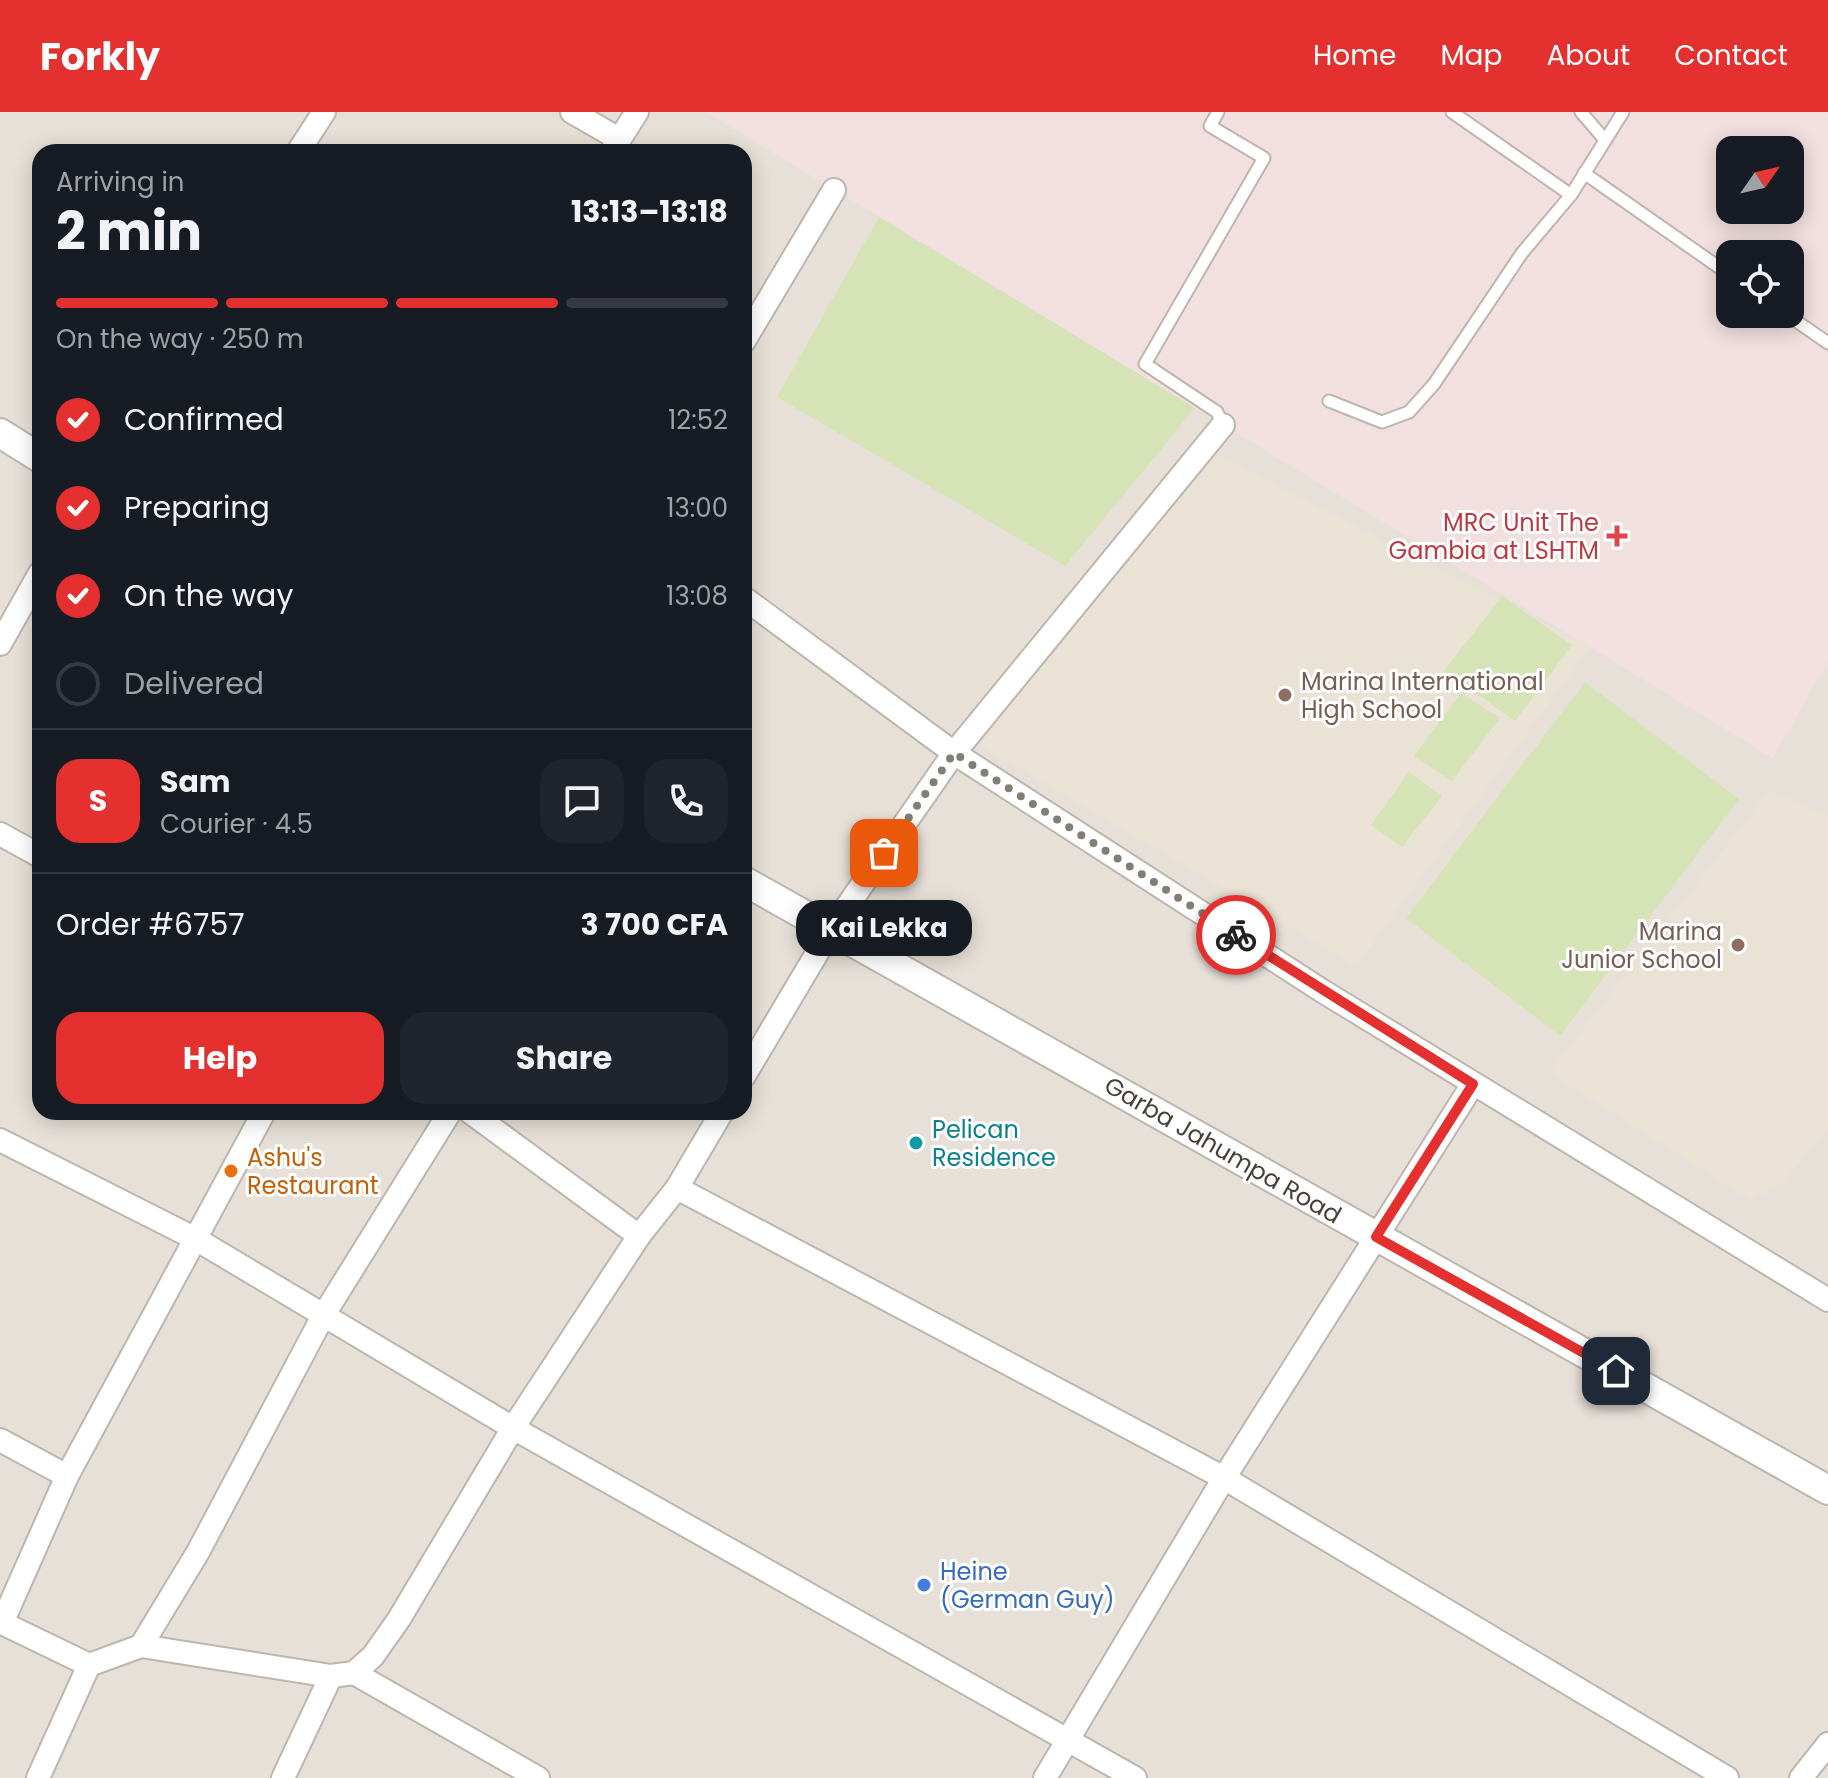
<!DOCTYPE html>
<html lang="en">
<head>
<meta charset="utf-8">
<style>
  body { margin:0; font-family:Poppins,sans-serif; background:#20242c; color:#f1f3f6; height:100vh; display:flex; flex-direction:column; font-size:30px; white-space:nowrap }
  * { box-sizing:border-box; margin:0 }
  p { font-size:26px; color:#9ea1a6 }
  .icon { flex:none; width:44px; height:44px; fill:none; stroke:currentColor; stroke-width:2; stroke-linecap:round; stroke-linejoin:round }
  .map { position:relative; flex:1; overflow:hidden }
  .panel { position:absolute; left:32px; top:32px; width:720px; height:976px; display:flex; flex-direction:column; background:#171b24; border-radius:24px; box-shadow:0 4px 20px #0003 }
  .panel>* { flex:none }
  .needle { width:52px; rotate:56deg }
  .fabs { position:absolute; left:1716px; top:24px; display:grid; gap:16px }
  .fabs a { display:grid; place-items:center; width:88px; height:88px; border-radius:16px; background:#171b24; box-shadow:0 4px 20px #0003; font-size:40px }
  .pin { position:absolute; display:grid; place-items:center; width:68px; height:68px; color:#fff; margin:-34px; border-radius:16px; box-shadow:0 4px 12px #0006 }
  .courier { position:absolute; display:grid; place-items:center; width:80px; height:80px; margin:-40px; border:6px solid #e43130; border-radius:50%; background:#fff; color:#222; box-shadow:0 2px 10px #0007 }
  .bubble { position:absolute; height:56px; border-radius:24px; background:#171b24; box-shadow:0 4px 20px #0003; font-size:26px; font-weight:700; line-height:56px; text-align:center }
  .overview em { font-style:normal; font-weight:700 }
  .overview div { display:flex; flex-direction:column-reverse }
  .overview { display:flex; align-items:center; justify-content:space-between; height:136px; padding:0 24px }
  h1 { font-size:52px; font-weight:700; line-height:60px }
  .bar { display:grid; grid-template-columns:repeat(4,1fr); gap:12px 8px; align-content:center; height:96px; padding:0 24px }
  .bar i { height:10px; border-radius:6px; background:#363941 }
  .bar .selected { background:#e43130 }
  .bar p { grid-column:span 4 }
  .line { display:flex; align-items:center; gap:20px; padding:0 24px; border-top:2px solid #363941 }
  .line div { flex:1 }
  .round { display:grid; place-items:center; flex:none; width:84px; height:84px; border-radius:24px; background:#20242c }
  ol { padding:0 24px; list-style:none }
  li { display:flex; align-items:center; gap:24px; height:88px }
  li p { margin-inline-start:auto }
  li .icon { padding:8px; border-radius:50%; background:#e43130; color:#fff; stroke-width:4 }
  li:last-child { color:#9ea1a6 }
  li i { width:44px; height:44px; border:4px solid #363941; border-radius:50% }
  .button { display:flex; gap:16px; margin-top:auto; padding:16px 24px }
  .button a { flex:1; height:92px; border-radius:24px; background:#e43130; color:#fff; font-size:32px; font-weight:700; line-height:92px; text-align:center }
  .button a+a { background:#20242c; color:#f1f3f6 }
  header { display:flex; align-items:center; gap:48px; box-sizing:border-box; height:112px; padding:0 40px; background:#e43130; color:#fff }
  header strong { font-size:38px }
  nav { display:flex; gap:44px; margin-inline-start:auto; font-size:28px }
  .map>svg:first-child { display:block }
  .residential { fill:#e7e0d9; fill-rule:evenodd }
  .education { fill:#ebe2d6 }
  .medical { fill:#f2dfdf; fill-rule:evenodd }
  .green { fill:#d6e3b7 }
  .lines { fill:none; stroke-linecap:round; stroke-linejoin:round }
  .service-casing { stroke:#beb6ad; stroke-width:15 }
  .minor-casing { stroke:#beb6ad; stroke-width:26 }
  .tertiary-casing { stroke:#beb6ad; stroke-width:32 }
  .service { stroke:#fff; stroke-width:11 }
  .minor { stroke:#fff; stroke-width:22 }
  .tertiary { stroke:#fff; stroke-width:28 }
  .done { stroke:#837d77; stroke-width:8; stroke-dasharray:0 14.4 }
  .route { stroke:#e43130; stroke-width:10 }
  .health-dot { fill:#e0444e; stroke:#fff; stroke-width:3 }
  .education-dot { fill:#8d6e63; stroke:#fff; stroke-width:3 }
  .culture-dot { fill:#0f9aa8; stroke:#fff; stroke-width:3 }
  .food-dot { fill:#e8710a; stroke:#fff; stroke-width:3 }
  .shop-dot { fill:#3f7fe0; stroke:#fff; stroke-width:3 }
  .labels { text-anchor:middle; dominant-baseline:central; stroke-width:6; stroke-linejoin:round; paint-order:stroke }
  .health-label { font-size:24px; fill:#be3a42; stroke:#fff; text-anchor:end }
  .education-label { font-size:24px; fill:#785e54; stroke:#fff; text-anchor:start }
  .culture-label { font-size:24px; fill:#0d838f; stroke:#fff; text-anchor:start }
  .street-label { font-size:24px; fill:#473f39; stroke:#fff }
  .food-label { font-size:24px; fill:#c56008; stroke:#fff; text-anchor:start }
  .shop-label { font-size:24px; fill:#366cbe; stroke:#fff; text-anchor:start }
</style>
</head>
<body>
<header>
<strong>Forkly</strong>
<nav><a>Home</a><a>Map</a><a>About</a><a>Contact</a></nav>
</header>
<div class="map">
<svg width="1828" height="1666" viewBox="0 0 1828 1666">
  <rect width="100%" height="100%" fill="#f3efea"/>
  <!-- residential -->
  <path class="residential" d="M 0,0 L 1828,0 L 1828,1666 L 0,1666 ZM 1730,38 L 1790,38 L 1790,98 L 1730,98 ZM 40,40 L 744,40 L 744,1000 L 40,1000 ZM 1730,142 L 1790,142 L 1790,202 L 1730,202 Z"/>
  <!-- education -->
  <g class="education">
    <path d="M 1212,340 L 1590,535 L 1356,854 L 976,631 Z"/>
    <path d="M 1770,678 L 1828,705 L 1828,1018 L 1780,1073 L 1751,1088 L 1549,961 Z"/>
  </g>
  <!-- medical -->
  <path class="medical" d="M 706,0 L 1828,0 L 1828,550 L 1773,646 ZM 1730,38 L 1790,38 L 1790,98 L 1730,98 ZM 1730,142 L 1790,142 L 1790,202 L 1730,202 Z"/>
  <!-- green -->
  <g class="green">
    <path d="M 879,105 L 1195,296 L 1065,454 L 777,285 Z"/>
    <path d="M 1502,484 L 1572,533 L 1515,609 L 1444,559 Z"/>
    <path d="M 1585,570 L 1739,687 L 1560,924 L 1406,806 Z"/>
    <path d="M 1461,581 L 1500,606 L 1452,669 L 1414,644 Z"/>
    <path d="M 1409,660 L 1442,684 L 1402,735 L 1371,713 Z"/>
  </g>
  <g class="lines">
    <defs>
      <g id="service">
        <path d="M 1218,0 L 1210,14 L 1264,46 L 1145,252 L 1217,300 L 1223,313"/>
        <path d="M 1452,0 L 1571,83"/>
        <path d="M 1581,0 L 1605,28"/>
        <path d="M 1584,61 L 1730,163"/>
        <path d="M 1786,202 L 1828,231"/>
        <path d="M 1329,289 L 1382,310 L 1409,300 L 1434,272 L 1522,141 L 1571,83 L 1623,0"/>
      </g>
      <g id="minor">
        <path d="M 572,0 L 619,27"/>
        <path d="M 612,39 L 637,0"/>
        <path d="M 298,40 L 324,0"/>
        <path d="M 744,229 L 834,78"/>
        <path d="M 744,486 L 954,641 L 1324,880 L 1828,1188"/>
        <path d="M 0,532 L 40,461"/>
        <path d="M 0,722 L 40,744"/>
        <path d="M 744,964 L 832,816 L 954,641 L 1223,313"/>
        <path d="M 470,1000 L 639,1124"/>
        <path d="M 0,1028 L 194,1126 L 513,1316 L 1135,1666"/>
        <path d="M 677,1076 L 1224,1366 L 1727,1666"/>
        <path d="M 0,1328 L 67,1364"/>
        <path d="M 0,1510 L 89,1553 L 141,1534 L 331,1564 L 354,1561 L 373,1544 L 399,1507 L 513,1316 L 639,1124 L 677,1076 L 722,1000"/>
        <path d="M 2,1511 L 67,1364 L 264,1000"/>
        <path d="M 141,1534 L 198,1440 L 323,1204 L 450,1000"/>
        <path d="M 354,1561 L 538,1666"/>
        <path d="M 38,1666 L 89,1553"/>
        <path d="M 283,1666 L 331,1564"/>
        <path d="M 1045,1666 L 1224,1366 L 1473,972"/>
        <path d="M 1801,1666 L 1828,1632"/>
      </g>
      <g id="tertiary">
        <path d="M 0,321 L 40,346"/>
        <path d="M 744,769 L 1828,1378"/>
      </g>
    </defs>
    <!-- service casing -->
    <use href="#service" class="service-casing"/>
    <!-- minor casing -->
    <use href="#minor" class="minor-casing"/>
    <!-- tertiary casing -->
    <use href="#tertiary" class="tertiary-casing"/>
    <!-- service -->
    <use href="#service" class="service"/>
    <!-- minor -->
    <use href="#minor" class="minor"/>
    <!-- tertiary -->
    <use href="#tertiary" class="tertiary"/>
  </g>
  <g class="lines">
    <!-- done -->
    <path class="done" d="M 884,741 L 954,641 L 1236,823"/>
    <!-- route -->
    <path class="route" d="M 1236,823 L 1473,972 L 1376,1125 L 1616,1259"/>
  </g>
  <!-- markers -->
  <path class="health-dot" d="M1613 412h8v8h8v8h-8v8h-8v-8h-8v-8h8z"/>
  <g class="education-dot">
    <circle cx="1285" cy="583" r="8"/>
    <circle cx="1738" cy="833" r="8"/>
  </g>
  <circle class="culture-dot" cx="916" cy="1031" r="8"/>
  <circle class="food-dot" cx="231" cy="1059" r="8"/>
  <circle class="shop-dot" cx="924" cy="1473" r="8"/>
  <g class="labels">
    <!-- health labels -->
    <g class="health-label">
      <text x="1599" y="410">MRC Unit The<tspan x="1599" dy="28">Gambia at LSHTM</tspan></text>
    </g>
    <!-- education labels -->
    <g class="education-label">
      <text x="1301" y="569">Marina International<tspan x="1301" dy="28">High School</tspan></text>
      <text x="1722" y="819" text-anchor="end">Marina<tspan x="1722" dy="28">Junior School</tspan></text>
    </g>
    <!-- culture labels -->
    <g class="culture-label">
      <text x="932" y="1017">Pelican<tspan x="932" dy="28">Residence</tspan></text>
    </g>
    <!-- street labels -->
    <g class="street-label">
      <text transform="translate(1223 1038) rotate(30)">Garba Jahumpa Road</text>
    </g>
    <!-- food labels -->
    <g class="food-label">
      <text x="247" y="1045">Ashu's<tspan x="247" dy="28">Restaurant</tspan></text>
    </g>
    <!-- shop labels -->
    <g class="shop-label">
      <text x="940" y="1459">Heine<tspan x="940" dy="28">(German Guy)</tspan></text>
    </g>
  </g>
</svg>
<div class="fabs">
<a><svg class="needle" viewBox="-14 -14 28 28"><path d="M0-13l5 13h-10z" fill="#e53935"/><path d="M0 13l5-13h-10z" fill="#9ea1a6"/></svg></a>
<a><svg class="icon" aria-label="locate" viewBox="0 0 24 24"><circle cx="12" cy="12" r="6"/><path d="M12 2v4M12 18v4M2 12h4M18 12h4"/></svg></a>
</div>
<div class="pin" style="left:884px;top:741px;background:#ea580c"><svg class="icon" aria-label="bag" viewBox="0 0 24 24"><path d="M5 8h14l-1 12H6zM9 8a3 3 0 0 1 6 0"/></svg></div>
<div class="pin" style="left:1616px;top:1259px;background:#1f2937"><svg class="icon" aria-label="home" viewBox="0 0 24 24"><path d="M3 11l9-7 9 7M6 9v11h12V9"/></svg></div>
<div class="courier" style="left:1236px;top:823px"><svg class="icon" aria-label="bike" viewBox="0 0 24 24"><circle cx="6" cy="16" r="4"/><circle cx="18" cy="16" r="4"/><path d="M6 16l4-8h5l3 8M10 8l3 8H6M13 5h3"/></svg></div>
<div class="bubble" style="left:796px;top:788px;width:176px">Kai Lekka</div>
<section class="panel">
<div class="overview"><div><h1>2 min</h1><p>Arriving in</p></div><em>13:13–13:18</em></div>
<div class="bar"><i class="selected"></i><i class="selected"></i><i class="selected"></i><i></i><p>On the way · 250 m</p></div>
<ol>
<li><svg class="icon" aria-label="check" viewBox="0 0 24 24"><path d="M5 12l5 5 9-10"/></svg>Confirmed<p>12:52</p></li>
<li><svg class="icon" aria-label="check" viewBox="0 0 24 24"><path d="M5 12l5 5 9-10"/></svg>Preparing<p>13:00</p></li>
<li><svg class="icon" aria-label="check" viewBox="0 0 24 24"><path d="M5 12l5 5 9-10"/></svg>On the way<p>13:08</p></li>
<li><i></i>Delivered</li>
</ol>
<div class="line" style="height:144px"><b class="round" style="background:#e43130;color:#fff">S</b><div><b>Sam</b><p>Courier · 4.5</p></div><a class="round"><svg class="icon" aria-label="chat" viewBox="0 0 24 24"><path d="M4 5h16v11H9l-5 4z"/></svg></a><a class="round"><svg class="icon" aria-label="phone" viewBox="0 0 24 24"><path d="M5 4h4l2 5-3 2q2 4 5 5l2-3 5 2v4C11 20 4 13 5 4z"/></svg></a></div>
<div class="line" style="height:104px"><div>Order #6757</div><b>3 700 CFA</b></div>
<div class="button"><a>Help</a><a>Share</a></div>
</section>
</div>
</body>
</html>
